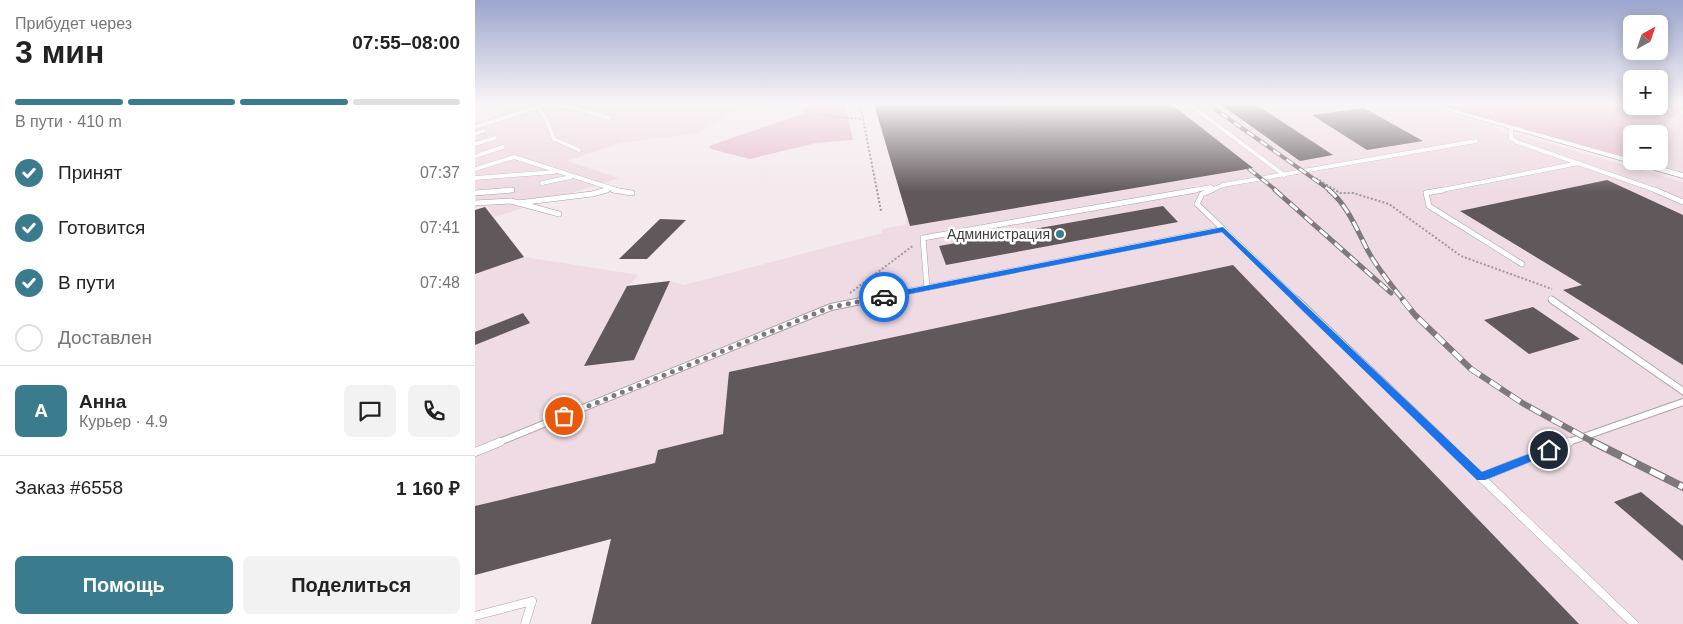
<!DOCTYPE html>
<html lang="ru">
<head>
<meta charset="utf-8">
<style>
  body { margin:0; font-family:Arial,sans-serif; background:#f2f2f2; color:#222; height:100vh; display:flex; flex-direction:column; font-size:19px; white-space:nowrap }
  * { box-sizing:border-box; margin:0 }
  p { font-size:16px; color:#767676 }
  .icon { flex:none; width:28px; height:28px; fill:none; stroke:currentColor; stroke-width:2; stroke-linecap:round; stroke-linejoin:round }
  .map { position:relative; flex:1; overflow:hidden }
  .drawer { display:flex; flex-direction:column; background:#fff; width:475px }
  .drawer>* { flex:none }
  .needle { width:32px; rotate:40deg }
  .buttons { position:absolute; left:1148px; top:15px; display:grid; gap:10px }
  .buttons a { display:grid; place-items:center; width:45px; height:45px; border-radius:8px; background:#fff; box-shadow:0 2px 12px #0003; font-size:25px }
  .pin { position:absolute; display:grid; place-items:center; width:42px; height:42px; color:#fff; margin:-21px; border:2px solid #fff; border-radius:50%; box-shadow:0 1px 5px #0007 }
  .courier { position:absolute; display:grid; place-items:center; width:50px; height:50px; margin:-25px; border:4px solid #1a73e8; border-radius:50%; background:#fff; color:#222; box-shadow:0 1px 6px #0007 }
  .summary em { font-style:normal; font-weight:600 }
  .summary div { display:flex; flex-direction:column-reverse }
  .summary { display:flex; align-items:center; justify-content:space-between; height:85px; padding:0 15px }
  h1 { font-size:32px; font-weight:600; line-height:38px }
  .bar { display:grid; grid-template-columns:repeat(4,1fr); gap:8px 5px; align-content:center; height:60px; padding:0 15px }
  .bar i { height:6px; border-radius:4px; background:#e0e0e0 }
  .bar .active { background:#3a7c8e }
  .bar p { grid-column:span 4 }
  .line { display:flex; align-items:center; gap:12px; padding:0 15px; border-top:1px solid #e0e0e0 }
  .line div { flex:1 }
  .round { display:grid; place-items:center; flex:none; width:52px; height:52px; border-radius:8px; background:#f2f2f2 }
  ol { padding:0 15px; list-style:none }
  li { display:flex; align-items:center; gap:15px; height:55px }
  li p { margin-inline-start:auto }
  li .icon { padding:5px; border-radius:50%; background:#3a7c8e; color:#fff; stroke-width:4 }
  li:last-child { color:#767676 }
  li i { width:28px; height:28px; border:2px solid #e0e0e0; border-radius:50% }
  .action { display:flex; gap:10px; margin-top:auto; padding:10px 15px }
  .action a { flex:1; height:58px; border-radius:8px; background:#3a7c8e; color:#fff; font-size:20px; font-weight:600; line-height:58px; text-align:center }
  .action a+a { background:#f2f2f2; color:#222 }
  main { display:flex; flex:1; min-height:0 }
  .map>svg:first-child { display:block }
  .built { fill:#eedbe3 }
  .green { fill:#e4bbcc }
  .building { fill:#61585b }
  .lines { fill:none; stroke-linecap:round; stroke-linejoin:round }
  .service-far3-casing { stroke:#aba1a5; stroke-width:4.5 }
  .service-far2-casing { stroke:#aba1a5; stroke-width:6 }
  .service-far1-casing { stroke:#aba1a5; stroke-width:8 }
  .service-casing { stroke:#aba1a5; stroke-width:9 }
  .minor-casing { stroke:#aba1a5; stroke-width:1 }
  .path { stroke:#a0999c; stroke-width:2; stroke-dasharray:2 2; stroke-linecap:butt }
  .service-far3 { stroke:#fff; stroke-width:4 }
  .service-far2 { stroke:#fff; stroke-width:5 }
  .service-far1 { stroke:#fff; stroke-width:6 }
  .service { stroke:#fff; stroke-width:8 }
  .minor { fill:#fff; fill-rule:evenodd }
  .rail-far3-casing { stroke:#7f797b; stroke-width:4 }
  .rail-far2-casing { stroke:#7f797b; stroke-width:5 }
  .rail-far1-casing { stroke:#7f797b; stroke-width:6 }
  .rail-casing { stroke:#7f797b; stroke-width:8 }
  .rail-far3 { stroke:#fff; stroke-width:2.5; stroke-dasharray:8; stroke-linecap:butt }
  .rail-far2 { stroke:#fff; stroke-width:3; stroke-dasharray:10; stroke-linecap:butt }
  .rail-far1 { stroke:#fff; stroke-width:4.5; stroke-dasharray:12; stroke-linecap:butt }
  .rail { stroke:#fff; stroke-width:5.5; stroke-dasharray:16; stroke-linecap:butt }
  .route { fill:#1a73e8 }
  .done { stroke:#7e787b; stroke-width:5; stroke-dasharray:0 9 }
  .poi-dot { fill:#3a7c8e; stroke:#fff; stroke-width:2 }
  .labels { text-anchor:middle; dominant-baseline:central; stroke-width:5; stroke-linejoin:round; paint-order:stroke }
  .poi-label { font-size:14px; fill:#3f3b3d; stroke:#fff; text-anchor:end }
</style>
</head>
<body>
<main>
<section class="drawer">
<div class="summary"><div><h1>3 мин</h1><p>Прибудет через</p></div><em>07:55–08:00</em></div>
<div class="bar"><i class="active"></i><i class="active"></i><i class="active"></i><i></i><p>В пути · 410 m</p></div>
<ol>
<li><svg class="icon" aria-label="check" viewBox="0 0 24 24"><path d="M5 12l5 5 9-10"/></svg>Принят<p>07:37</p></li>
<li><svg class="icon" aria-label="check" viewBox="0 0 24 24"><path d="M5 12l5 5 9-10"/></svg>Готовится<p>07:41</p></li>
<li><svg class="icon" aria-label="check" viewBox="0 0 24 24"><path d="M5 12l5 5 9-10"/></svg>В пути<p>07:48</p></li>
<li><i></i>Доставлен</li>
</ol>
<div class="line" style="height:90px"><b class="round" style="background:#3a7c8e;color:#fff">А</b><div><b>Анна</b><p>Курьер · 4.9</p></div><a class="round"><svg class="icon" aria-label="chat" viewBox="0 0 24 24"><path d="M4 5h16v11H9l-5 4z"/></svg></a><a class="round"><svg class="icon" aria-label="phone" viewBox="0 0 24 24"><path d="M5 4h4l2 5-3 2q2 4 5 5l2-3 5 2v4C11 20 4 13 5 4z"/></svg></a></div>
<div class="line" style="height:65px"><div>Заказ #6558</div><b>1 160 ₽</b></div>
<div class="action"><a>Помощь</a><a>Поделиться</a></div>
</section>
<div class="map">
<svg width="1208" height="624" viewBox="0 0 1208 624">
  <rect width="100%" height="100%" fill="#f4e9ed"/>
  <!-- built -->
  <g class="built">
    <path d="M 50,104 L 261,104 L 261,105 L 257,114 L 223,133 L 145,143 L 92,161 L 144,178 L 19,217 L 11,204 L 0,208 L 0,123 L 54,106 Z"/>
    <path d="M 399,104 L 936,104 L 1025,129 L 1028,134 L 1045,135 L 1208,182 L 1208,624 L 116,624 L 136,539 L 0,575 L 0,210 L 10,206 L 49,257 L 164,275 L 153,286 L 195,281 L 209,285 L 407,233 L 407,229 L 430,225 L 432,217 Z"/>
    <path d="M 1204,113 L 1208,114 L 1208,173 L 1166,161 L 1184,161 L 1184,134 L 1180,134 Z"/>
  </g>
  <!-- green -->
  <g class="green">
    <path d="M 332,104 L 370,104 L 378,140 L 341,143 L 275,159 L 236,149 L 234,146 L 327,114 Z"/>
    <path d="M 960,104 L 1156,104 L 1156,106 L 1184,106 L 1184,104 L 1208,104 L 1208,109 L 1180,134 L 1156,134 L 1156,154 L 1152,157 Z"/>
  </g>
  <!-- building -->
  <g class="building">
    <path d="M 399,104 L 696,104 L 778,168 L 435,226 Z"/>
    <path d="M 745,104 L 780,104 L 858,155 L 825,161 Z"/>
    <path d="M 889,108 L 948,141 L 892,150 L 837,115 Z"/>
    <path d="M 1132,180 L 1208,215 L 1208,365 L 1088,290 L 1107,285 L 985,211 Z"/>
    <path d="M 688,206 L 703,222 L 471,265 L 464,246 Z"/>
    <path d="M 10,207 L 49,257 L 0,274 L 0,210 Z"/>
    <path d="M 185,219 L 211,220 L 172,259 L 144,259 Z"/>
    <path d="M 758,265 L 1104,624 L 116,624 L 136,539 L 0,575 L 0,506 L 180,463 L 183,450 L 248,434 L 254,372 Z"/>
    <path d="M 195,281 L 159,360 L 109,366 L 152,286 Z"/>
    <path d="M 1058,307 L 1105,339 L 1054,354 L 1009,320 Z"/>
    <path d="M 48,313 L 55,323 L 0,345 L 0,332 Z"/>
    <path d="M 1166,492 L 1208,526 L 1208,561 L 1139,502 Z"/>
  </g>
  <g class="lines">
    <defs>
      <g id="service-far3">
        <path d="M 714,104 L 809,175"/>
        <path d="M 71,105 L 101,108 L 134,118"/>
        <path d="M 63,107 L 71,119 L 79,139 L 104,150"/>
        <path d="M 0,127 L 72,104"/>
        <path d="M 1036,128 L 1036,138 L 1042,142 L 1183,191"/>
        <path d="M 0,134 L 8,131"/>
        <path d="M 0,144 L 20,138"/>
        <path d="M 0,156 L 28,147"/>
        <path d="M 0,169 L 39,157 L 145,191"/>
        <path d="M 0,178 L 79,172"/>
        <path d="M 67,183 L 96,177"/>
        <path d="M 26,191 L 37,190"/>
        <path d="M 128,191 L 134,189"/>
        <path d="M 714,191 L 736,187"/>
        <path d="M 734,191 L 748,185 L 1001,141"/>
        <path d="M 962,191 L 1104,163"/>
      </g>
      <g id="service-far2">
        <path d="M 138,190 L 157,193"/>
        <path d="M 737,190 L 727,194 L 722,204 L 823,301"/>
        <path d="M 968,190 L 951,193 L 954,206 L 1047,264"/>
        <path d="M 1180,190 L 1208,202"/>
        <path d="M 0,193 L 37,190"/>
        <path d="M 0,203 L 36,201 L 84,214"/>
        <path d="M 43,203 L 117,194 L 132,190"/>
        <path d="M 452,288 L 448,238 L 721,190"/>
        <path d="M 1076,299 L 1079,301"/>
        <path d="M 385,301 L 748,229"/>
      </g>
      <g id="service-far1">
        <path d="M 822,300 L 971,443"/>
        <path d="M 1077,300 L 1208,391"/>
        <path d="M 22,443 L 356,307 L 391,300"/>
        <path d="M 1091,443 L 1208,402"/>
      </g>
      <g id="service">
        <path d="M 969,442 L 1159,624"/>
        <path d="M 0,452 L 25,442"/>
        <path d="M 1006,477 L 1094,442"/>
        <path d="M 0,616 L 57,601"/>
        <path d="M 50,624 L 57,601"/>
      </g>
      <path id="minor" d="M 949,104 L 960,104 L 1156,159 L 1156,161 L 1164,161 L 1208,173 L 1208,178 Z"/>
    </defs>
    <!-- service-far3 casing -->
    <use href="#service-far3" class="service-far3-casing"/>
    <!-- service-far2 casing -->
    <use href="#service-far2" class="service-far2-casing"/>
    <!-- service-far1 casing -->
    <use href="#service-far1" class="service-far1-casing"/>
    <!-- service casing -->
    <use href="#service" class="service-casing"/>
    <!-- minor casing -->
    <use href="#minor" class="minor-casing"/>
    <!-- path -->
    <g class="path">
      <path d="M 324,104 L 326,109 L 359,117 L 388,119 L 406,211"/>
      <path d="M 385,104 L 388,119"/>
      <path d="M 841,178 L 865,193 L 878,193 L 914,204 L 986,256 L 1077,289"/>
      <path d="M 375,293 L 439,245"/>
    </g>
    <!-- service-far3 -->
    <use href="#service-far3" class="service-far3"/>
    <!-- service-far2 -->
    <use href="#service-far2" class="service-far2"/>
    <!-- service-far1 -->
    <use href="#service-far1" class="service-far1"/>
    <!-- service -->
    <use href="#service" class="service"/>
    <!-- minor -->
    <use href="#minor" class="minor"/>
    <defs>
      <g id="rail-far3">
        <path d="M 733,104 L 856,191"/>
        <path d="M 774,169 L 802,191"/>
      </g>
      <g id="rail-far2">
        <path d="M 800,190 L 916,293"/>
        <path d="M 854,190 C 873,206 882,230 893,251 C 903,269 916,285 929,301"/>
      </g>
      <path id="rail-far1" d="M 928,300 L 940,315 L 996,369 L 1049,404 L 1120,443"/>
      <path id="rail" d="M 1118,442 L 1208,487"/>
    </defs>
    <!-- rail-far3 casing -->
    <use href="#rail-far3" class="rail-far3-casing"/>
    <!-- rail-far2 casing -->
    <use href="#rail-far2" class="rail-far2-casing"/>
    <!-- rail-far1 casing -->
    <use href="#rail-far1" class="rail-far1-casing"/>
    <!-- rail casing -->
    <use href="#rail" class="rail-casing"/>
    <!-- rail-far3 -->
    <use href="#rail-far3" class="rail-far3"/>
    <!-- rail-far2 -->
    <use href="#rail-far2" class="rail-far2"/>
    <!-- rail-far1 -->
    <use href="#rail-far1" class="rail-far1"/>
    <!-- rail -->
    <use href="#rail" class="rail"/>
  </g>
  <!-- sky -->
  <linearGradient id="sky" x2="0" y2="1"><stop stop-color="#9ba5ce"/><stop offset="0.54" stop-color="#faf5f7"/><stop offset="1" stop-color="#faf5f7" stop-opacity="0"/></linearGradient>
  <rect width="1208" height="192" fill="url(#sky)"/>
  <!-- route -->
  <path class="route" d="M 748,227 L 1007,472 L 1074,446 L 1079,450 L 1077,453 L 1010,480 L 1002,480 L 747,232 L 409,299 L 405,297 L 409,294 Z"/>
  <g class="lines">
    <!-- done -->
    <path class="done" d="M 89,416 L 356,307 L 409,297"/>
  </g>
  <!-- markers -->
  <circle class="poi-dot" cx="585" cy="234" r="5"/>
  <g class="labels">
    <!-- poi labels -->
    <g class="poi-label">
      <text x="575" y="234">Администрация</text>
    </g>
  </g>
</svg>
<div class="buttons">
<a><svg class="needle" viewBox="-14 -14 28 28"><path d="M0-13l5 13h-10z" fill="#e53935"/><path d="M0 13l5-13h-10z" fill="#767676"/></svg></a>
<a>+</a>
<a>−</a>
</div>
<div class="pin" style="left:89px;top:416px;background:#ea580c"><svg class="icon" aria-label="bag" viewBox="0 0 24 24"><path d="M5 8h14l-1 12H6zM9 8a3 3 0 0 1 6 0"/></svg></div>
<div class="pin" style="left:1074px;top:450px;background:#1f2937"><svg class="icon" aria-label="home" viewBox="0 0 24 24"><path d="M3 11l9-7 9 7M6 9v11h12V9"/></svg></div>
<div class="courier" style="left:409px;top:297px"><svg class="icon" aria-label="car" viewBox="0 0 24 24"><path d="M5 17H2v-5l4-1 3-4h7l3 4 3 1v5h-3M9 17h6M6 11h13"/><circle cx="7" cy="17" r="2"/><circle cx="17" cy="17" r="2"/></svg></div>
</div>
</main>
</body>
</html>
